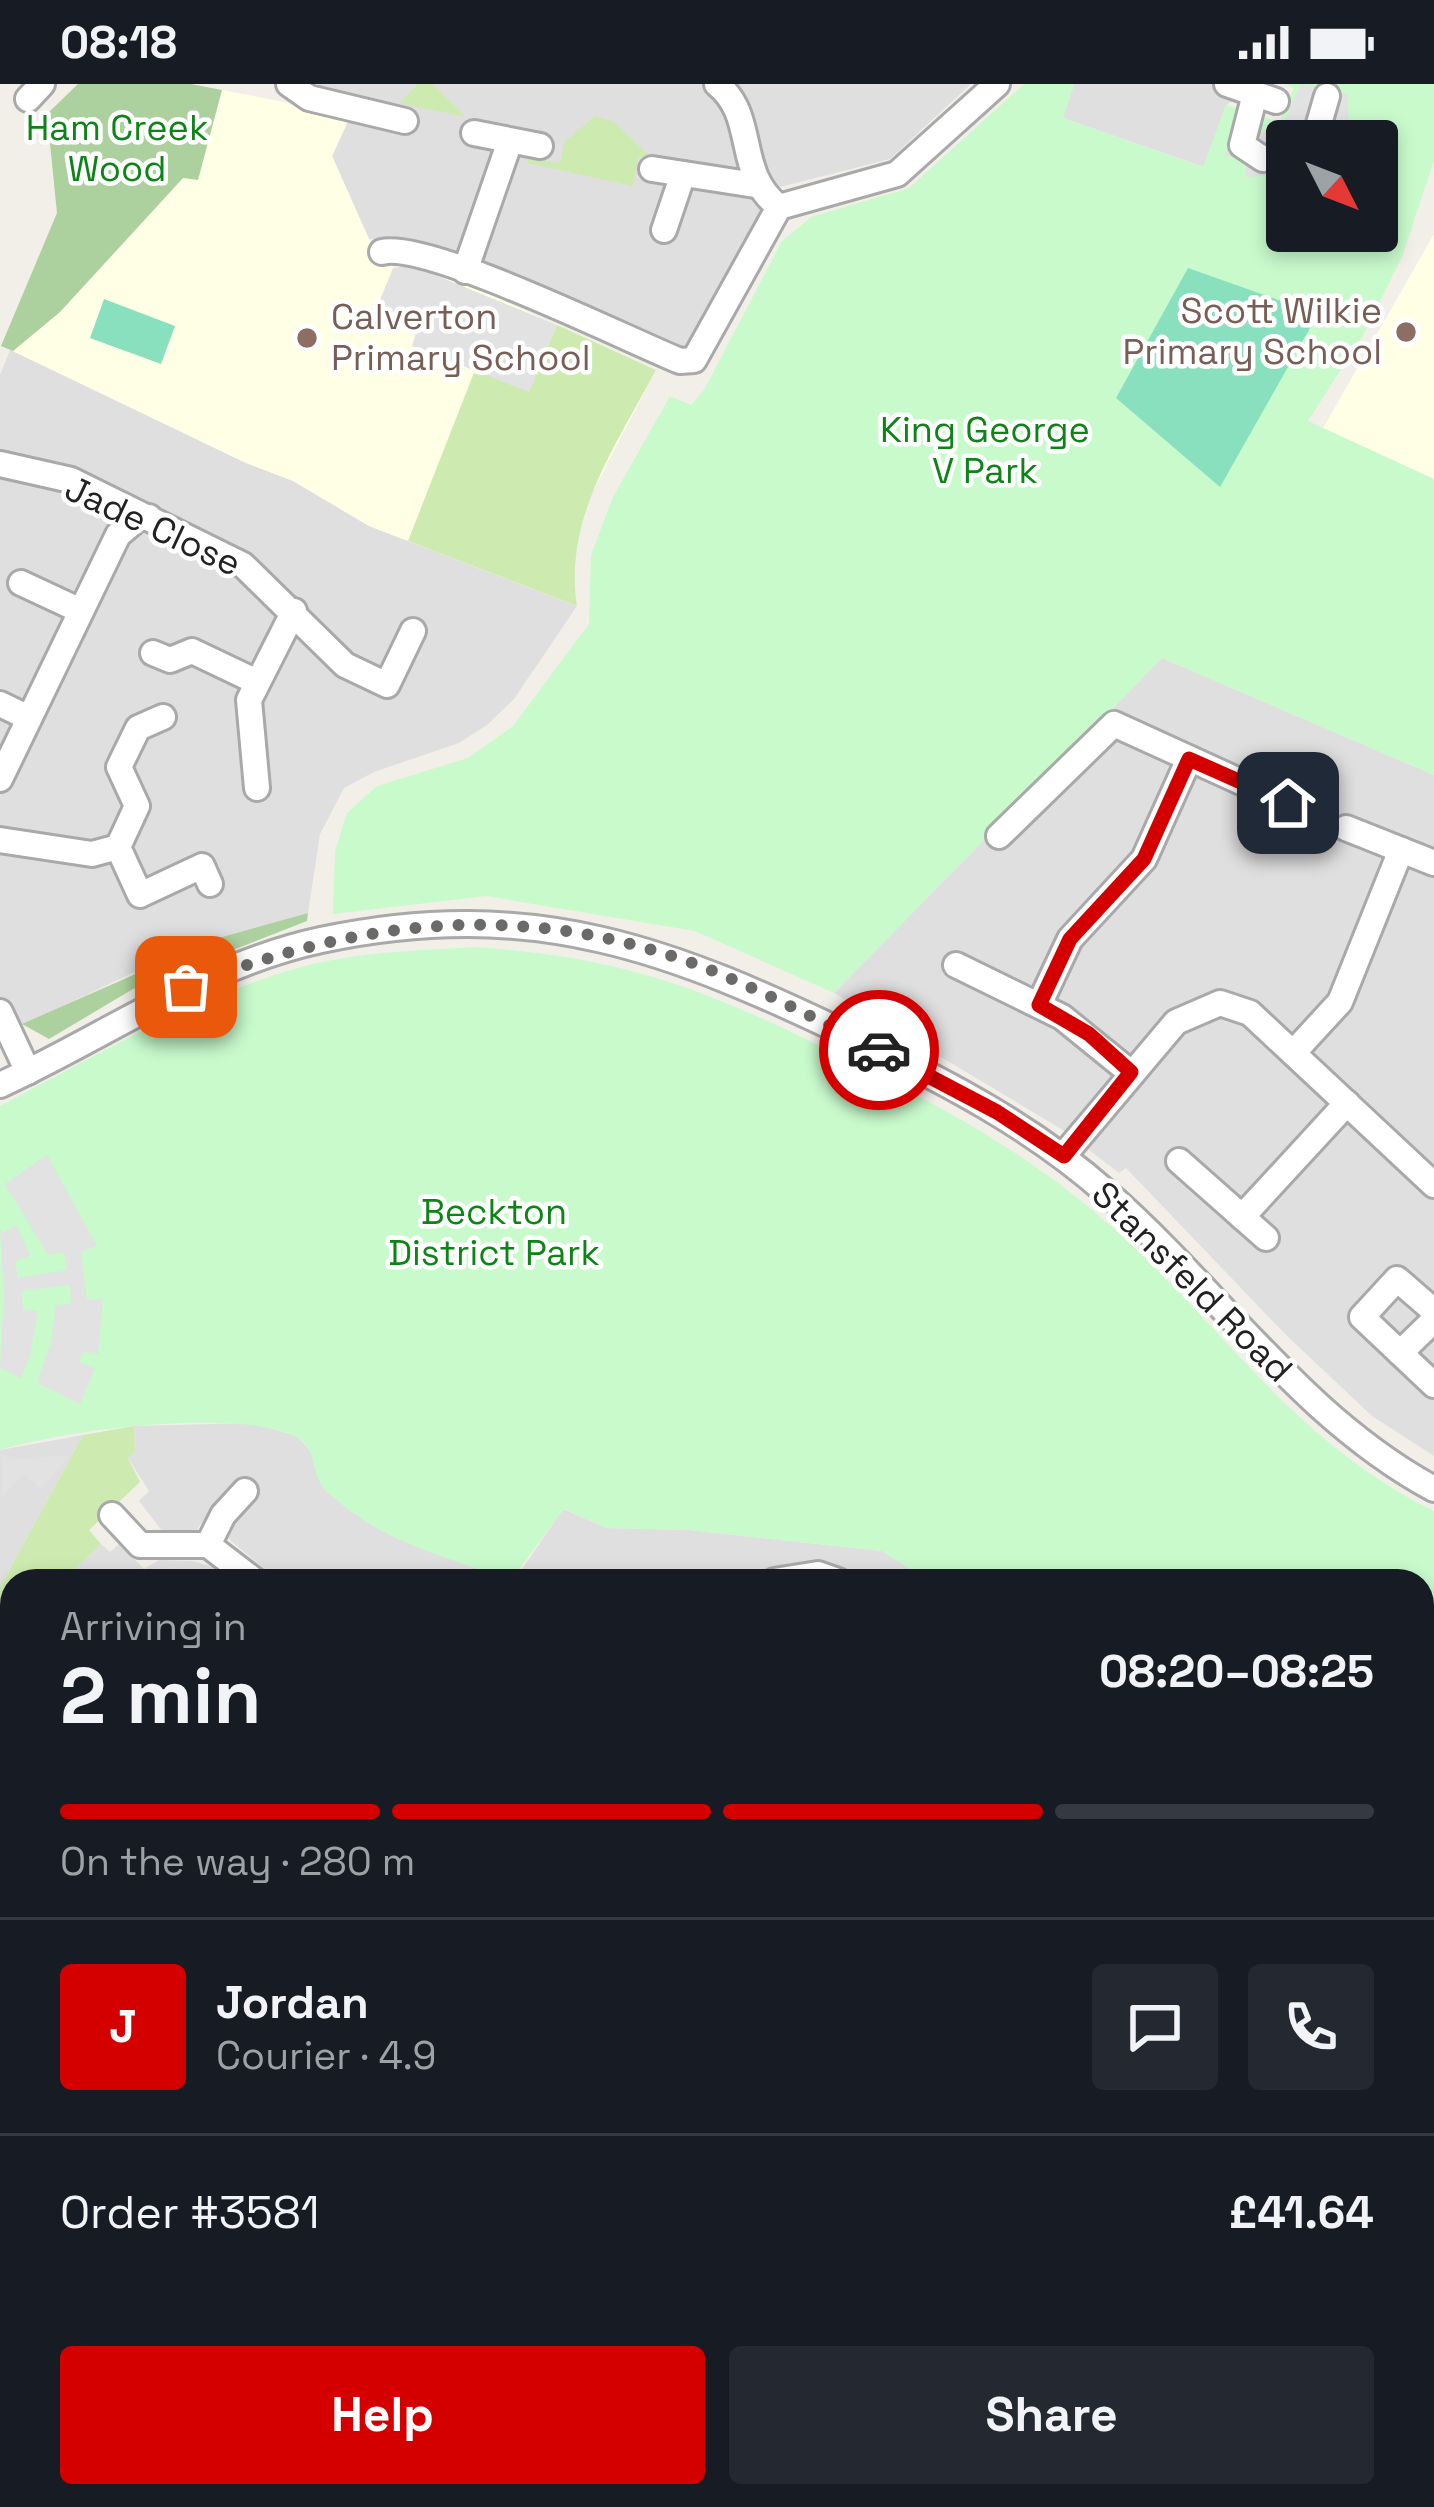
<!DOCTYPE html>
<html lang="en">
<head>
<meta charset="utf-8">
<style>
  body { margin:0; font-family:"Space Grotesk",sans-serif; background:#242831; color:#f1f3f6; height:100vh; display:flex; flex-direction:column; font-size:45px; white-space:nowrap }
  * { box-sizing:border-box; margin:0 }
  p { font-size:39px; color:#9ea1a6 }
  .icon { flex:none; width:66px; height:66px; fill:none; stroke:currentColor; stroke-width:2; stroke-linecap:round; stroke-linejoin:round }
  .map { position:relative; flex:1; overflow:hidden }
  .drawer { position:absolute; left:0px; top:1485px; width:1434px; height:939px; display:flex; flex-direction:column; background:#171b24; border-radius:36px 36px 0 0; box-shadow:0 6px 18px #0003 }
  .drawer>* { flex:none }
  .needle { width:78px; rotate:132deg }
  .buttons { position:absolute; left:1266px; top:36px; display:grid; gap:24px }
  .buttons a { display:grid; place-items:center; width:132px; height:132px; border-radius:12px; background:#171b24; box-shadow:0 6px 18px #0003; font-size:60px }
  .pin { position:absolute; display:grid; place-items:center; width:102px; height:102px; color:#fff; margin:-51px; border-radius:24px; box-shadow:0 6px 18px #0006 }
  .courier { position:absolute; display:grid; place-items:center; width:120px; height:120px; margin:-60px; border:9px solid #d40000; border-radius:50%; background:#fff; color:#222; box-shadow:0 3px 15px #0007 }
  .head em { font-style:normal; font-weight:700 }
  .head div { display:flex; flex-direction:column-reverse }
  .head { display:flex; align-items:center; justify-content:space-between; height:204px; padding:0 60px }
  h1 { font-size:78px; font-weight:700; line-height:90px }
  .bar { display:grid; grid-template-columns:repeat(4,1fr); gap:18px 12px; align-content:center; height:144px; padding:0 60px }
  .bar i { height:15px; border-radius:9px; background:#363941 }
  .bar .on { background:#d40000 }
  .bar p { grid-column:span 4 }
  .line { display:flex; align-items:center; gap:30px; padding:0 60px; border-top:3px solid #363941 }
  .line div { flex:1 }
  .round { display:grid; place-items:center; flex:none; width:126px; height:126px; border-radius:12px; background:#242831 }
  .primary-button { display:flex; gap:24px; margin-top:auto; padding:24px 60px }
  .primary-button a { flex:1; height:138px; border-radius:12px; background:#d40000; color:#fff; font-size:48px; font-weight:700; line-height:138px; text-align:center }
  .primary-button a+a { background:#242831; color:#f1f3f6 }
  .status { display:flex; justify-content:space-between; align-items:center; height:84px; padding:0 60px; background:#171b24; direction:ltr }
  .status svg { height:33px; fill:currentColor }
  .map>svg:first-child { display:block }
  .residential { fill:#e0dfdf }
  .education { fill:#ffffe5 }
  .grass { fill:#cdebb0 }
  .forest { fill:#add19e }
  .park { fill:#c8facc; fill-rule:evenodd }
  .pitch { fill:#88e0be }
  .parking { fill:#e2e2e2 }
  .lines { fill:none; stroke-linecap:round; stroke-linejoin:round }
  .minor-casing { stroke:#a9a9a9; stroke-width:30 }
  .minor { stroke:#fff; stroke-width:24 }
  .done { stroke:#6b6a68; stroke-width:12; stroke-dasharray:0 21.6 }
  .route { stroke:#d40000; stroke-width:15 }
  .education-dot { fill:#8d6e63; stroke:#fff; stroke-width:4.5 }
  .labels { text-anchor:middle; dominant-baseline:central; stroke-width:9; stroke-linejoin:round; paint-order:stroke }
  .park-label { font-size:36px; fill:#0c8416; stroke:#fff }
  .education-label { font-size:36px; fill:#785e54; stroke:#fff; text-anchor:end }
  .street-label { font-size:36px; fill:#222; stroke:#fff }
</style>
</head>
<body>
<div class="status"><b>08:18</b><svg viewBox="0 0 49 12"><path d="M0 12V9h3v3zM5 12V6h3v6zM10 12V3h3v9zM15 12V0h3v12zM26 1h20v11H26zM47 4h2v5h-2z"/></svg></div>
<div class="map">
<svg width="1434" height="2423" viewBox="0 0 1434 2423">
  <rect width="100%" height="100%" fill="#f2efe9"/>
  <!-- residential -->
  <g class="residential">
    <path d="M 312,0 L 971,0 L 890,75 L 780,103 L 691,264 L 680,265 L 408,154 L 369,155 L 332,72 L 351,31 Z"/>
    <path d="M 1074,0 L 1264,0 L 1226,21 L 1204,83 L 1063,34 Z"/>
    <path d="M 10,266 L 246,379 L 293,397 L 369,442 L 577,522 L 514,615 L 487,641 L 459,659 L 374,688 L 344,704 L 320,750 L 308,829 L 215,855 L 147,882 L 0,952 L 0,291 Z"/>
    <path d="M 1162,574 L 1434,691 L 1434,1372 L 1372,1332 L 1286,1251 L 1126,1084 L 1119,1089 L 1063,1046 L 834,909 Z"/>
    <path d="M 252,1339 L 296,1352 L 316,1372 L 325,1406 L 356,1431 L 510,1497 L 279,1497 L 231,1457 L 210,1428 L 195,1448 L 163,1448 L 139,1417 L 149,1407 L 128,1374 L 135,1366 L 134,1342 Z"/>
    <path d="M 83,1351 L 49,1413 L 0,1503 L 0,1366 Z"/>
    <path d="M 563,1425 L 607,1444 L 689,1446 L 882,1467 L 930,1497 L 514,1497 Z"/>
    <path d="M 101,1460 L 110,1468 L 119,1460 L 144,1485 L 159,1476 L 193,1477 L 222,1486 L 236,1497 L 63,1497 Z"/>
    <path d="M 12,1579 L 12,1713 L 0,1725 L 0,1663 L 9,1653 L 0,1643 L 5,1622 L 2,1589 Z"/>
    <path d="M 0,1757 L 12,1762 L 12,1934 L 0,1946 Z"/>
    <path d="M 1422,2104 L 1434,2117 L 1434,2310 L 1422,2323 Z"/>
    <path d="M 0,2258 L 12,2269 L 12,2412 L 31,2412 L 19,2423 L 0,2423 Z"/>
    <path d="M 123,2412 L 391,2412 L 401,2423 L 111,2423 Z"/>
    <path d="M 413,2412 L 506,2413 L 558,2412 L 547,2423 L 423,2423 Z"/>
    <path d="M 737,2412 L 971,2412 L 982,2423 L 747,2423 Z"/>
    <path d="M 1078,2412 L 1207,2412 L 1211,2423 L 1067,2423 Z"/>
  </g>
  <!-- education -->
  <g class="education">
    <path d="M 222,6 L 351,31 L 332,72 L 369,155 L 393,183 L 411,181 L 442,189 L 656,286 L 592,409 L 570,480 L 577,522 L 369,442 L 293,397 L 246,379 L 13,267 L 60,228 L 184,93 L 198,95 Z"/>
    <path d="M 1434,150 L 1434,395 L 1322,346 Z"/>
  </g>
  <!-- grass -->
  <g class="grass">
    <path d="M 418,0 L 432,0 L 466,33 L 399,19 Z"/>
    <path d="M 595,32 L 613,37 L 648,71 L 638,74 L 633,102 L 527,79 L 529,74 L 560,79 L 564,59 Z"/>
    <path d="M 557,241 L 656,286 C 617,360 563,435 577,522 L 408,457 L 475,286 L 529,307 Z"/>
    <path d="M 134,1342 L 135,1367 L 128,1374 L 140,1398 L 89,1446 L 101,1460 L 63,1497 L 12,1497 L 12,1579 L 2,1589 L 12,1599 L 12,1628 L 6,1622 L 0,1627 L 0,1503 L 83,1351 Z"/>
  </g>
  <!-- forest -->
  <g class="forest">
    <path d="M 78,0 L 191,0 L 222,6 L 198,96 L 183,94 L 60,228 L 13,267 L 1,262 L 57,129 L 47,30 Z"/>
    <path d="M 308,829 L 307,837 L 133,905 L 49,955 L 22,940 L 215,855 Z"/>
    <path d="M 31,2412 L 123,2412 L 111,2423 L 19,2423 Z"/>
  </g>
  <!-- park -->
  <g class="park">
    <path d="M 1024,0 L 1074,0 L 1063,34 L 1203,83 L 1226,21 L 1279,38 L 1294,4 L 1285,0 L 1434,0 L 1434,77 L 1402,173 L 1363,251 L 1308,337 L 1434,395 L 1434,691 L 1162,574 L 834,909 L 695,847 L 486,812 L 333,830 L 335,767 L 347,729 L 377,702 L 468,674 L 513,642 L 589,540 L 591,471 L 613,413 L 670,312 L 691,321 L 704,306 L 782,157 L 811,133 L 909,104 ZM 1287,57 L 1377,57 L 1377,147 L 1287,147 Z"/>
    <path d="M 473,863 C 638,873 726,914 870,987 C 976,1041 1054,1086 1141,1170 C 1240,1266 1306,1364 1434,1427 L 1434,1616 L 1422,1627 L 1422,1497 L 930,1497 L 882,1467 L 689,1446 L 607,1444 L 564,1425 L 510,1497 C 461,1477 398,1462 358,1432 C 348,1425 329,1411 323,1403 C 309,1384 319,1363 292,1351 C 231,1324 64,1346 0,1366 L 0,1022 C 94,973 189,916 291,886 C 350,868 413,867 473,863 Z"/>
    <path d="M 1434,1681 L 1434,2117 L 1422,2104 L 1422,1693 Z"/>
    <path d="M 1434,2310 L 1434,2423 L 1324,2423 L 1335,2412 L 1422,2412 L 1422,2323 Z"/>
    <path d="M 1207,2412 L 1310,2412 L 1320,2423 L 1211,2423 Z"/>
  </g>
  <!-- pitch -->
  <g class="pitch">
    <path d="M 1188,184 L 1318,230 L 1220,403 L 1116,314 Z"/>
    <path d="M 104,215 L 175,242 L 161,280 L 90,254 Z"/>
  </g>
  <!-- parking -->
  <g class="parking">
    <path d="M 1301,0 L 1348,10 L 1349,57 L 1287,57 L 1287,91 L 1246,93 L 1245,78 L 1225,71 L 1236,42 L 1259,49 L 1284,38 Z"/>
    <path d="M 411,181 L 557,241 L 529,308 L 412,262 L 416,249 L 373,233 L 393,184 Z"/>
    <path d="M 47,1071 L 97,1162 L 81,1168 L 87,1216 L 103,1215 L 98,1270 L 83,1268 L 79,1278 L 95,1284 L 80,1320 L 37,1299 L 51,1258 L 56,1221 L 71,1220 L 70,1201 L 22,1207 L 23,1226 L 38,1227 L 30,1272 L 21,1294 L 0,1284 L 4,1210 L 0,1145 L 3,1149 L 16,1141 L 30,1171 L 15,1178 L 18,1194 L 67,1186 L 64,1168 L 48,1171 L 5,1100 Z"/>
    <path d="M 2,1369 L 10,1376 L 70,1371 L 41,1405 L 24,1390 L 2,1412 Z"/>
  </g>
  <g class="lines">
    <defs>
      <g id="minor">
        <path d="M 289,0 L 309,14 L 405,37"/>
        <path d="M 717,0 C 758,33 734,88 779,123"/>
        <path d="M 1227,0 L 1276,17"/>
        <path d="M 1255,10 L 1242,61 L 1263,75 L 1287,69"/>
        <path d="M 28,15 L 42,0"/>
        <path d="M 474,49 L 540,62"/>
        <path d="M 1314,57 L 1327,12"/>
        <path d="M 652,85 L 755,101"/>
        <path d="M 664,146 L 683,90"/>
        <path d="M 382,168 C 426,156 626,255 680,277 L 694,276 L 779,123 L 897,90 L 997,0"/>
        <path d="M 465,187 L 510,57"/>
        <path d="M 0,380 L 71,396 L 243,481 L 345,581 L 387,601 L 413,547"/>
        <path d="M 21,499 L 81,527"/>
        <path d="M 153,569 L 170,576 L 192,567 L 257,598"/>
        <path d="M 0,620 L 29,634"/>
        <path d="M 163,633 L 138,644 L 119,683 L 137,722 L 118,763 L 140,811 L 202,782 L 210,800"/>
        <path d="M 0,695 L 118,451 L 137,435 L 149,433"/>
        <path d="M 257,704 L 249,616 L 294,527"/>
        <path d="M 1346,744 L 1434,779"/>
        <path d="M 999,752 L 1114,640 L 1318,733"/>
        <path d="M 0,756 L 92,770 L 118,763"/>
        <path d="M 956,881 L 1062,933 L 1131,989"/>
        <path d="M 1039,921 L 1070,855 L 1144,775 L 1189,675"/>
        <path d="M 0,928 L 28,988"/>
        <path d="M 1293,969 L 1340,918 L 1401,766"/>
        <path d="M 0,1001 C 107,952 204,881 321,856 C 534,811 673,866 861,957 C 948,999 1034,1044 1107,1109 C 1218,1206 1302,1334 1434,1405"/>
        <path d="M 1063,1072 L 1176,938 L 1220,919 L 1250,929 L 1434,1101"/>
        <path d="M 1179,1077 L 1266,1154"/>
        <path d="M 1242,1133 L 1347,1019"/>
        <path d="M 1434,1227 L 1397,1195 L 1362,1233 L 1434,1301"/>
        <path d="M 1400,1269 L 1434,1236"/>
        <path d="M 112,1431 L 140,1461 L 208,1461 L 255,1497"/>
        <path d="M 208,1461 L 223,1431 L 245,1407"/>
        <path d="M 774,1497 L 818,1490 L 838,1497"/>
        <path d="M 1422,1662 L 1434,1650"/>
        <path d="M 0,1739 L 12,1726"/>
        <path d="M 0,1871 L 12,1884"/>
        <path d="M 0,1966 L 12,1953"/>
        <path d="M 0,2214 L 12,2201"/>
        <path d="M 0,2239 L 12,2250"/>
        <path d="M 170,2412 L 177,2423"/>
        <path d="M 713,2412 L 723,2423"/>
        <path d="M 993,2412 L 1004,2423"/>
        <path d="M 1086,2412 L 1096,2423"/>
        <path d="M 208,2423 L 220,2412"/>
        <path d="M 630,2423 L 641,2412"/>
        <path d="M 1041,2423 L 1053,2412"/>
      </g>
    </defs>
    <!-- minor casing -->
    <use href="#minor" class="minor-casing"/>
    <!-- minor -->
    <use href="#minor" class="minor"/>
  </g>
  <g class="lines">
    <!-- done -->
    <path class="done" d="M 186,903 C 355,837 512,816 687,877 C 753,901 815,935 879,966"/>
    <!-- route -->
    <path class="route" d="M 879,966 L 997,1028 L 1064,1072 L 1131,988 L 1089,950 L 1039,921 L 1070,855 L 1144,775 L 1189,675 L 1288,719"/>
  </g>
  <!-- markers -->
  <g class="education-dot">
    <circle cx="1406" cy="248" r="12"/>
    <circle cx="307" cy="254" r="12"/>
  </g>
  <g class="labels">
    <!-- park labels -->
    <g class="park-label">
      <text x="117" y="44">Ham Creek<tspan x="117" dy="41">Wood</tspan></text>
      <text x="985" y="346">King George<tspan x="985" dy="41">V Park</tspan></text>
      <text x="494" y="1128">Beckton<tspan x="494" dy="41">District Park</tspan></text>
    </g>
    <!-- education labels -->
    <g class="education-label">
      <text x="1382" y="227">Scott Wilkie<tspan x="1382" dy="41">Primary School</tspan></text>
      <text x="331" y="233" text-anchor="start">Calverton<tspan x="331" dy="41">Primary School</tspan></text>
    </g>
    <!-- street labels -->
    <g class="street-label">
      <text transform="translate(153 442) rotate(25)">Jade Close</text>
      <text transform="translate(1192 1198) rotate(45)">Stansfeld Road</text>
    </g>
  </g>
</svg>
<div class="buttons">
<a><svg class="needle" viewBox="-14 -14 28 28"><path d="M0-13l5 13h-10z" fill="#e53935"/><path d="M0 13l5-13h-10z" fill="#9ea1a6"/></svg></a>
</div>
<div class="pin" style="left:186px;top:903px;background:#ea580c"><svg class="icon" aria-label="bag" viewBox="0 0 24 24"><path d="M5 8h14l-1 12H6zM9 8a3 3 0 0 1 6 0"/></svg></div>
<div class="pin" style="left:1288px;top:719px;background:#1f2937"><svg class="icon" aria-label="home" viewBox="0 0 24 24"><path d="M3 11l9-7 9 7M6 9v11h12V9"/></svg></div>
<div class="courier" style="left:879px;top:966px"><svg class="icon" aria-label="car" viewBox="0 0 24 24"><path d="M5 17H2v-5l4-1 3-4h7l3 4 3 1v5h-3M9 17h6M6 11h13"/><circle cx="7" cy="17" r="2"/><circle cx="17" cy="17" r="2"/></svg></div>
<section class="drawer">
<div class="head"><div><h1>2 min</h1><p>Arriving in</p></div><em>08:20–08:25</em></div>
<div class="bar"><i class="on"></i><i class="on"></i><i class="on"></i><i></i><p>On the way · 280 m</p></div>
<div class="line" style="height:216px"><b class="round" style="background:#d40000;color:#fff">J</b><div><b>Jordan</b><p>Courier · 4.9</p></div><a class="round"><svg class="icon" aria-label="chat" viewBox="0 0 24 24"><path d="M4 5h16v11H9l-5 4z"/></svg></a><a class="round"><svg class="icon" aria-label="phone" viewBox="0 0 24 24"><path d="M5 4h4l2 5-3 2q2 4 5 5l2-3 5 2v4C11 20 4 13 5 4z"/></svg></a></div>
<div class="line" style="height:156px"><div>Order #3581</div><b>£41.64</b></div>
<div class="primary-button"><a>Help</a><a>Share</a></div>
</section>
</div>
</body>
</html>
